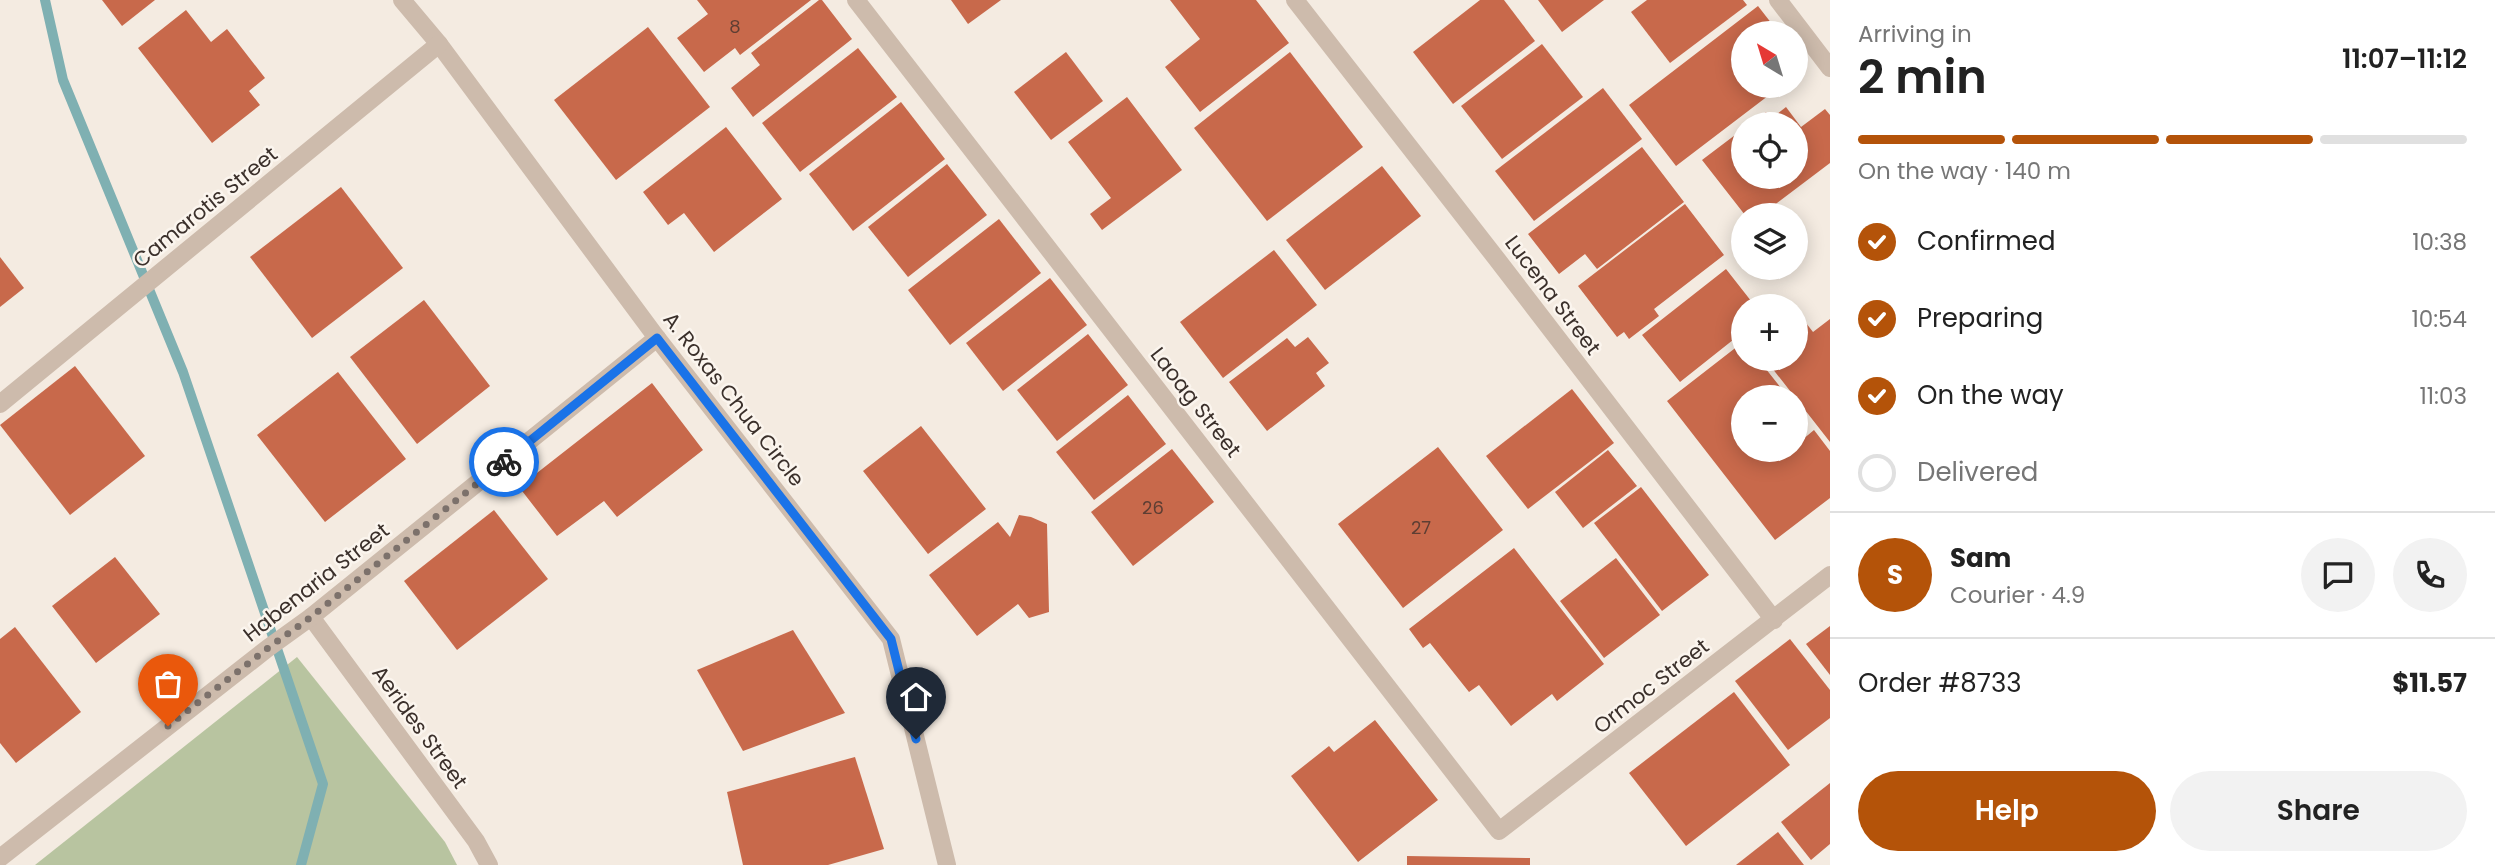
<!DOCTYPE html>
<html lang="en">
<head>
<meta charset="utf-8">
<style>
  body { margin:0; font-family:Poppins,sans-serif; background:#f2f2f2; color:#222; height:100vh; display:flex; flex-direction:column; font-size:26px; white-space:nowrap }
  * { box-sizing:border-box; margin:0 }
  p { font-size:23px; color:#767676 }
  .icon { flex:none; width:38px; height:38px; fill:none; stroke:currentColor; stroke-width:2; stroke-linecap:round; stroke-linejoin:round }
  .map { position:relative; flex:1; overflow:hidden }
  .sheet { display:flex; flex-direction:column; background:#fff; width:665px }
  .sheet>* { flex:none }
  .needle { width:46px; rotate:322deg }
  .fabs { position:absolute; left:1731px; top:21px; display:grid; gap:14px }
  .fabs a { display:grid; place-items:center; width:77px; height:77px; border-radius:50%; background:#fff; box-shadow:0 4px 18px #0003; font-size:35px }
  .pin { position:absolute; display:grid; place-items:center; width:60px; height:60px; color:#fff; margin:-72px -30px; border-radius:50% 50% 50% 0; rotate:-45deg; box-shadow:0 0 7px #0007 }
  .pin .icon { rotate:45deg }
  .courier { position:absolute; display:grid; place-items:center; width:70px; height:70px; margin:-35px; border:5px solid #1a73e8; border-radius:50%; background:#fff; color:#222; box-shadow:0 2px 9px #0007 }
  .overview em { font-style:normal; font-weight:600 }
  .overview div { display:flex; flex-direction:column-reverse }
  .overview { display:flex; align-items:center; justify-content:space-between; height:119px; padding:0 28px }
  h1 { font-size:46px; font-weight:600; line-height:52px }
  .bar { display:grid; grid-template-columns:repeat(4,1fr); gap:10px 7px; align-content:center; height:84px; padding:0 28px }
  .bar i { height:9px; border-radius:5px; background:#e0e0e0 }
  .bar .current { background:#b45309 }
  .bar p { grid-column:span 4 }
  .line { display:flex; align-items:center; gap:18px; padding:0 28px; border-top:2px solid #e0e0e0 }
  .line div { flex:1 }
  .round { display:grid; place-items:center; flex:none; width:74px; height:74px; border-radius:37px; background:#f2f2f2 }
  ol { padding:0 28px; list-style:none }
  li { display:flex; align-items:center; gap:21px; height:77px }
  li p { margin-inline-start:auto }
  li .icon { padding:7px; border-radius:50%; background:#b45309; color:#fff; stroke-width:4 }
  li:last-child { color:#767676 }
  li i { width:38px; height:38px; border:4px solid #e0e0e0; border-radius:50% }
  .action { display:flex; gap:14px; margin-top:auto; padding:14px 28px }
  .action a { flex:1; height:80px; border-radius:42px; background:#b45309; color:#fff; font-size:28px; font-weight:600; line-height:80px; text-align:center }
  .action a+a { background:#f2f2f2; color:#222 }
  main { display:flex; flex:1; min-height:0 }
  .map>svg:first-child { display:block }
  .green { fill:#b8c4a0 }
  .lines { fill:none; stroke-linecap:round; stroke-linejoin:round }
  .stream { stroke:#7fb0b2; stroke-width:10 }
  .building { fill:#c8694b }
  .street { stroke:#cdbbac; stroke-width:18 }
  .done { stroke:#7c716b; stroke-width:7; stroke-dasharray:0 12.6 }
  .route { stroke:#1a73e8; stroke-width:9 }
  .labels { text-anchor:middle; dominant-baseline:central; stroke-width:5; stroke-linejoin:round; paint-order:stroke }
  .number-label { font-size:18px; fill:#5e3e33 }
  .street-label { font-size:21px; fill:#3b302b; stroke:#fbf5ee }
</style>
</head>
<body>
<main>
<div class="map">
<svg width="1830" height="865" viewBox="0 0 1830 865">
  <rect width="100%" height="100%" fill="#f4ebe1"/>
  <!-- green -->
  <path class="green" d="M 297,657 L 445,842 L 457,865 L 35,865 Z"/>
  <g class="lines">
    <!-- stream -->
    <path class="stream" d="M 45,0 L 63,80 L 183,372 L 323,784 L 301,865"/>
  </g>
  <!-- building -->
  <g class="building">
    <path d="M 102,0 L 155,0 L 122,26 Z"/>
    <path d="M 697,0 L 811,0 L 740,55 L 735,48 L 704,72 L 677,38 L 708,14 Z"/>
    <path d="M 819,0 L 822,0 L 852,39 L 753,117 L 731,88 L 760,65 L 751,53 Z"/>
    <path d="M 951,0 L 1001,0 L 968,24 Z"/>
    <path d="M 1170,0 L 1256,0 L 1289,43 L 1200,112 L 1165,67 L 1200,39 Z"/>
    <path d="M 1480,0 L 1504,0 L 1535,41 L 1453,104 L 1413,52 Z"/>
    <path d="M 1538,0 L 1604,0 L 1562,32 Z"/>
    <path d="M 1647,0 L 1743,0 L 1747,5 L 1670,63 L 1631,12 Z"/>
    <path d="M 1758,6 L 1779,33 L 1743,33 L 1743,86 L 1781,86 L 1676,166 L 1629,105 Z"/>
    <path d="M 186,10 L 211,42 L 227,29 L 265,78 L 249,91 L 260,105 L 212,143 L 138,48 Z"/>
    <path d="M 648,27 L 710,107 L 616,180 L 554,100 Z"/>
    <path d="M 1542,44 L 1583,97 L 1502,159 L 1461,106 Z"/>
    <path d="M 858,48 L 897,97 L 800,172 L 762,123 Z"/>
    <path d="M 1066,52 L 1103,101 L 1051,140 L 1014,92 Z"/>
    <path d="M 1290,52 L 1363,147 L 1267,221 L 1194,128 Z"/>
    <path d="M 1796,55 L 1805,67 L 1796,74 Z"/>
    <path d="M 1603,88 L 1642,139 L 1534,221 L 1495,171 Z"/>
    <path d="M 1127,97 L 1182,170 L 1102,230 L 1090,214 L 1111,198 L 1068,142 Z"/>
    <path d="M 901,102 L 945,159 L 853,231 L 809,174 Z"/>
    <path d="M 1786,107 L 1801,127 L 1825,109 L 1830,115 L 1830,163 L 1761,215 L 1745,215 L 1702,160 L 1743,129 L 1743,177 L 1796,177 L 1796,124 L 1750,124 L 1766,112 L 1772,118 Z"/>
    <path d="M 726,127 L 782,199 L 714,252 L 684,213 L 668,225 L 643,192 Z"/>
    <path d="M 1642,147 L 1684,202 L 1597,269 L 1585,254 L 1559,274 L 1528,234 Z"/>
    <path d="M 947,164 L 987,215 L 908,277 L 868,227 Z"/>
    <path d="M 1382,166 L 1421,216 L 1325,290 L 1286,240 Z"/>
    <path d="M 341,187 L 403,268 L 312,338 L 250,257 Z"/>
    <path d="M 1685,204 L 1724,255 L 1654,309 L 1659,316 L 1629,339 L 1624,332 L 1617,337 L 1578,286 Z"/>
    <path d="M 999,219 L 1041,273 L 950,345 L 908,290 Z"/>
    <path d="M 1274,250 L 1317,305 L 1223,378 L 1180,322 Z"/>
    <path d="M 0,257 L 24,288 L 0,307 Z"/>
    <path d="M 1726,269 L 1755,306 L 1743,306 L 1743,332 L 1680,382 L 1642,335 Z"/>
    <path d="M 1050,278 L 1087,325 L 1003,391 L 966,343 Z"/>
    <path d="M 424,300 L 490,386 L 417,444 L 350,357 Z"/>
    <path d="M 1796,310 L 1813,332 L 1830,319 L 1830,442 L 1765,359 L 1796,359 Z"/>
    <path d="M 1088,334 L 1128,385 L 1057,441 L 1017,390 Z"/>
    <path d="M 1308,337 L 1329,363 L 1316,373 L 1325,386 L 1267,431 L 1229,382 L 1287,338 L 1295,347 Z"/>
    <path d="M 1743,342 L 1743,359 L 1758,359 L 1785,393 L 1780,397 L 1743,397 L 1743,450 L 1796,450 L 1796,445 L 1814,430 L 1830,451 L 1830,498 L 1775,540 L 1667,401 Z"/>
    <path d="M 75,366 L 145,456 L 70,515 L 0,425 Z"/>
    <path d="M 338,372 L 406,459 L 325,522 L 257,435 Z"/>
    <path d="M 652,383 L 703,450 L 617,517 L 604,501 L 557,536 L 519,487 Z"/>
    <path d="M 1572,389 L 1614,443 L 1528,509 L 1486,456 Z"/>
    <path d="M 1128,395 L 1166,444 L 1094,500 L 1056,452 Z"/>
    <path d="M 921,426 L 986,509 L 928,554 L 863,471 Z"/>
    <path d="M 1438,447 L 1503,530 L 1403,608 L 1338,524 Z"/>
    <path d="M 1172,449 L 1214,502 L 1133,566 L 1091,512 Z"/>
    <path d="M 1608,450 L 1637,486 L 1583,528 L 1555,492 Z"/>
    <path d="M 1641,487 L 1709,575 L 1662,611 L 1594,523 Z"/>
    <path d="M 494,510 L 548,579 L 457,650 L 404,581 Z"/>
    <path d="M 1019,515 L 1031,517 L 1047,524 L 1049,612 L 1029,618 L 1018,604 L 977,636 L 929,575 L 998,522 L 1010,537 Z"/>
    <path d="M 1514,548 L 1604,664 L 1557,701 L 1552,694 L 1511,726 L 1479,685 L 1469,692 L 1430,643 L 1423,648 L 1409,629 Z"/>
    <path d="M 115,557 L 160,614 L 96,663 L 52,606 Z"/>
    <path d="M 1616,558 L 1660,615 L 1604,658 L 1560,601 Z"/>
    <path d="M 1830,626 L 1830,675 L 1806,644 Z"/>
    <path d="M 15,627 L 81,712 L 16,763 L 0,743 L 0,639 Z"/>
    <path d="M 793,630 L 845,713 L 743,751 L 697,670 Z"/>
    <path d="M 1790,639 L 1830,690 L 1830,718 L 1788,750 L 1735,681 Z"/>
    <path d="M 1734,692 L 1790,765 L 1686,846 L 1629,773 Z"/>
    <path d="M 1375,720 L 1438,800 L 1358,862 L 1291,776 L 1329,746 L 1334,752 Z"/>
    <path d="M 855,757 L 884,849 L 828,865 L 743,865 L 727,792 Z"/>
    <path d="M 1830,783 L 1830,844 L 1811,860 L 1781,822 Z"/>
    <path d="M 1778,832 L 1804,865 L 1736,865 Z"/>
    <path d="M 1407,856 L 1530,858 L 1530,865 L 1407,865 Z"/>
  </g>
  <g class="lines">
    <!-- street -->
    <g class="street">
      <path d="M 402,0 L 439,44 L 657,338 L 891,639 L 947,865"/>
      <path d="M 856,0 L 1499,831 L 1830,575"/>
      <path d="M 1295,0 L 1496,258 L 1774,620"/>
      <path d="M 1778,0 L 1830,68"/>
      <path d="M 0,404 L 439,44"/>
      <path d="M 311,617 L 476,841 L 489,865"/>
      <path d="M 0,858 L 268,648 L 311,617 L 657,338"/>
    </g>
  </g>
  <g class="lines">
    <!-- done -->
    <path class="done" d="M 168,726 L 268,648 L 311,617 L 504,462"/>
    <!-- route -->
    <path class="route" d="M 504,462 L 657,338 L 891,639 L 916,739"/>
  </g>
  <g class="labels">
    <!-- number labels -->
    <g class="number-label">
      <text x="735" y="26">8</text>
      <text x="1153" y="507">26</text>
      <text x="1421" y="527">27</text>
    </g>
    <!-- street labels -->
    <g class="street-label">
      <text transform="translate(205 207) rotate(-39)">Camarotis Street</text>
      <text transform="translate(1553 295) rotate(53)">Lucena Street</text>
      <text transform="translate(734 399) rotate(52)">A. Roxas Chua Circle</text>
      <text transform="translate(1196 402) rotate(52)">Laoag Street</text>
      <text transform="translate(316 582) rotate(-38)">Habenaria Street</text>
      <text transform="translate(1651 686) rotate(-38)">Ormoc Street</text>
      <text transform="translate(420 727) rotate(54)">Aerides Street</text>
    </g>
  </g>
</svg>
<div class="fabs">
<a><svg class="needle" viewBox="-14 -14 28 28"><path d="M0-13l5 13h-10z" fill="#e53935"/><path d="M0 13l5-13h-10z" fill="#767676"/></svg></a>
<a><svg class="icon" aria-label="locate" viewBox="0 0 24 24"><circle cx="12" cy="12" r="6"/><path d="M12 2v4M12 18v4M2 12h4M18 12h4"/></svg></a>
<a><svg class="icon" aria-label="layers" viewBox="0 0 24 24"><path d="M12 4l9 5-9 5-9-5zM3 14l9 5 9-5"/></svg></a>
<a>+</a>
<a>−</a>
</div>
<div class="pin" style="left:168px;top:726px;background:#ea580c"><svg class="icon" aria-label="bag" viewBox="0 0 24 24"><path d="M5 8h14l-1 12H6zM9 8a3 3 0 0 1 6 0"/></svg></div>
<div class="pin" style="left:916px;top:739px;background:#1f2937"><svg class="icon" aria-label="home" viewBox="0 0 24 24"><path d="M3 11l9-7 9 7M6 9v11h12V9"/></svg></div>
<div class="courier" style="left:504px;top:462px"><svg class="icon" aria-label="bike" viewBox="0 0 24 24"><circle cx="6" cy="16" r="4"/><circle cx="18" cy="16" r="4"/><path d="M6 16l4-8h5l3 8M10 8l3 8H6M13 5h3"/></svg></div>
</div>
<section class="sheet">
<div class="overview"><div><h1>2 min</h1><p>Arriving in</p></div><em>11:07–11:12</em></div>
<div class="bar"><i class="current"></i><i class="current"></i><i class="current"></i><i></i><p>On the way · 140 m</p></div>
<ol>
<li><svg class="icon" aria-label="check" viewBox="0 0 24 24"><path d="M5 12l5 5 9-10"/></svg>Confirmed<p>10:38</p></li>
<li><svg class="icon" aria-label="check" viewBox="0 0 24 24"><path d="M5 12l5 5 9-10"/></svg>Preparing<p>10:54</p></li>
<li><svg class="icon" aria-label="check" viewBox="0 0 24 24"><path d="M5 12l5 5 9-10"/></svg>On the way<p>11:03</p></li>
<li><i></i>Delivered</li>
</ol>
<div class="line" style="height:126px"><b class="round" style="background:#b45309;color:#fff">S</b><div><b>Sam</b><p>Courier · 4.9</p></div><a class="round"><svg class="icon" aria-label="chat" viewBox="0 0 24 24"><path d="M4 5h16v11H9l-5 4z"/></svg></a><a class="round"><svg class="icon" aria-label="phone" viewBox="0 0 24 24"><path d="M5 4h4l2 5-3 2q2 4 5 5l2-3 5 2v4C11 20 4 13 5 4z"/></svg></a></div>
<div class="line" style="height:91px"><div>Order #8733</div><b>$11.57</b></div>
<div class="action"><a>Help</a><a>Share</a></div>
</section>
</main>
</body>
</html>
